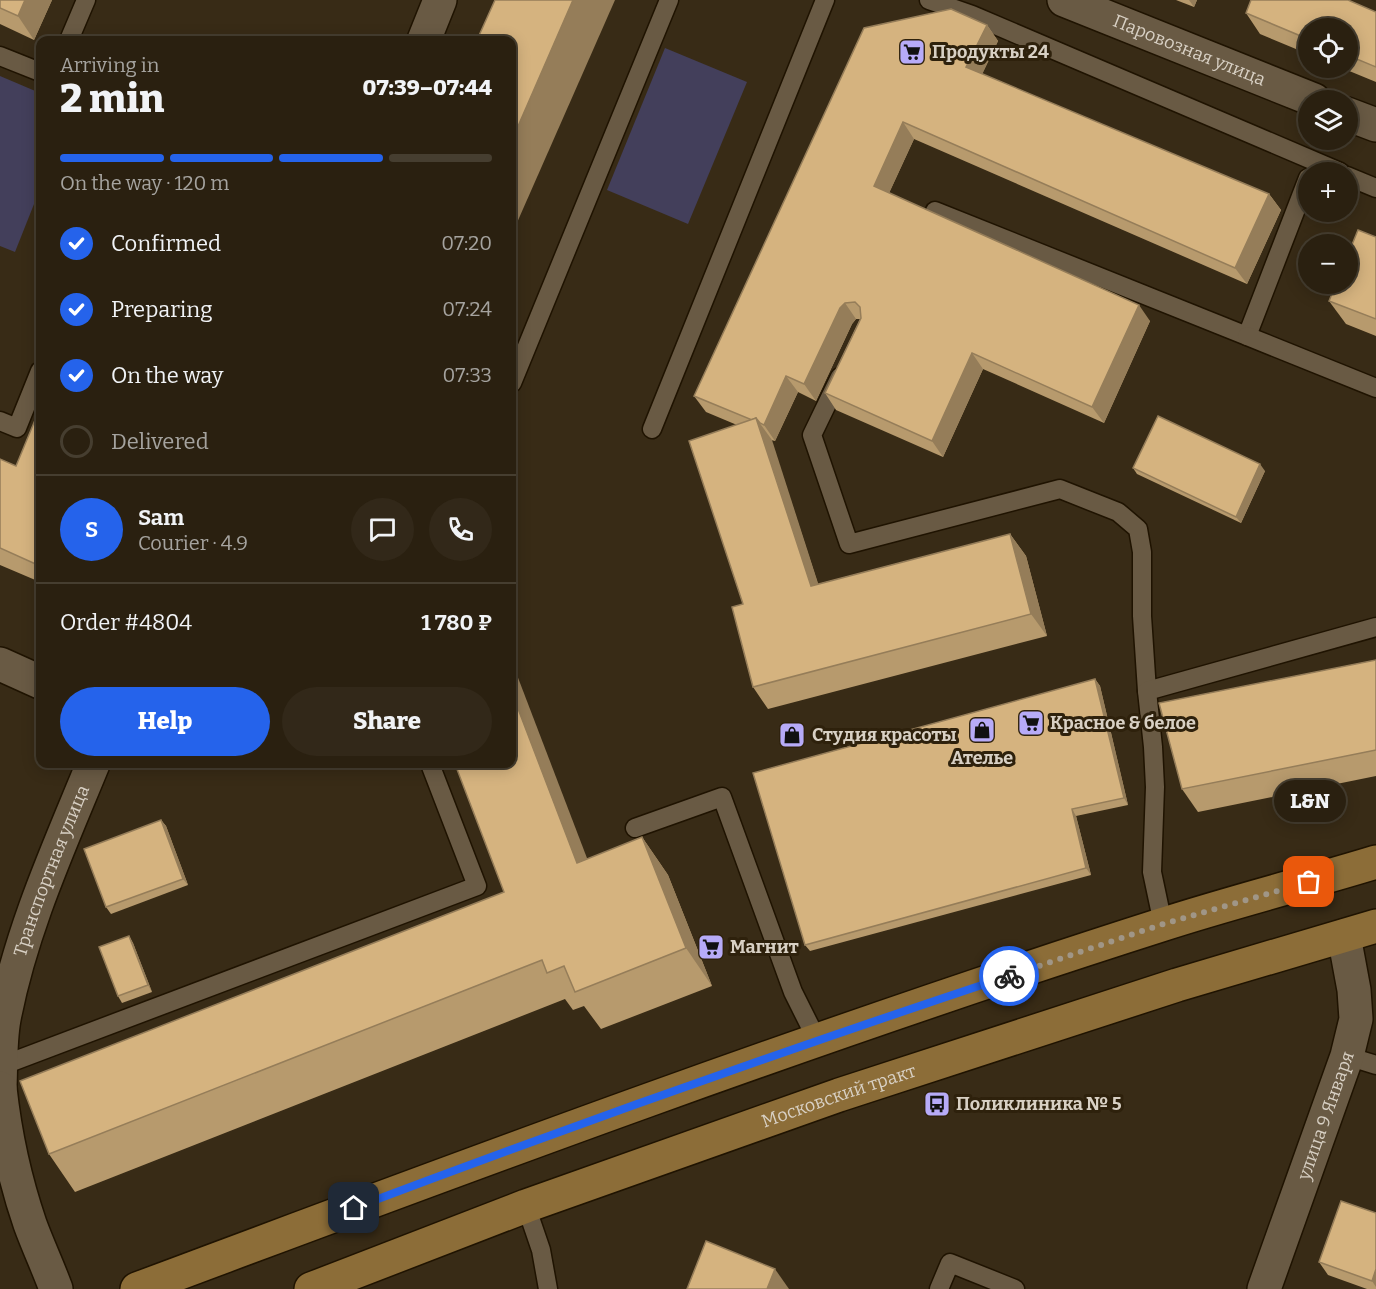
<!DOCTYPE html>
<html lang="en">
<head>
<meta charset="utf-8">
<style>
  body { margin:0; font-family:Bitter,serif; background:#322819; color:#f1f3f6; height:100vh; display:flex; flex-direction:column; font-size:22px; white-space:nowrap }
  * { box-sizing:border-box; margin:0 }
  p { font-size:20px; color:#a5a39f }
  .icon { flex:none; width:33px; height:33px; fill:none; stroke:currentColor; stroke-width:2; stroke-linecap:round; stroke-linejoin:round }
  .map { position:relative; flex:1; overflow:hidden }
  .panel { position:absolute; left:36px; top:36px; width:480px; height:732px; display:flex; flex-direction:column; background:#2a2010; border-radius:12px; box-shadow:0 3px 15px #0003,0 0 0 2px #463e30 }
  .panel>* { flex:none }
  .controls { position:absolute; left:1298px; top:18px; display:grid; gap:12px }
  .controls a { display:grid; place-items:center; width:60px; height:60px; border-radius:50%; background:#2a2010; box-shadow:0 3px 15px #0003,0 0 0 2px #463e30; font-size:30px }
  .pin { position:absolute; display:grid; place-items:center; width:51px; height:51px; color:#fff; margin:-26px; border-radius:12px; box-shadow:0 3px 9px #0006 }
  .courier { position:absolute; display:grid; place-items:center; width:60px; height:60px; margin:-30px; border:4px solid #2563eb; border-radius:50%; background:#fff; color:#222; box-shadow:0 2px 8px #0007 }
  .bubble { position:absolute; height:42px; border-radius:21px; background:#2a2010; box-shadow:0 3px 15px #0003,0 0 0 2px #463e30; font-size:20px; font-weight:800; line-height:42px; text-align:center }
  .head em { font-style:normal; font-weight:800 }
  .head div { display:flex; flex-direction:column-reverse }
  .head { display:flex; align-items:center; justify-content:space-between; height:102px; padding:0 24px }
  h1 { font-size:39px; font-weight:800; line-height:45px }
  .bar { display:grid; grid-template-columns:repeat(4,1fr); gap:9px 6px; align-content:center; height:72px; padding:0 24px }
  .bar i { height:8px; border-radius:4px; background:#463e30 }
  .bar .active { background:#2563eb }
  .bar p { grid-column:span 4 }
  .line { display:flex; align-items:center; gap:15px; padding:0 24px; border-top:2px solid #463e30 }
  .line div { flex:1 }
  .round { display:grid; place-items:center; flex:none; width:63px; height:63px; border-radius:32px; background:#322819 }
  ol { padding:0 24px; list-style:none }
  li { display:flex; align-items:center; gap:18px; height:66px }
  li p { margin-inline-start:auto }
  li .icon { padding:6px; border-radius:50%; background:#2563eb; color:#fff; stroke-width:4 }
  li:last-child { color:#a5a39f }
  li i { width:33px; height:33px; border:3px solid #463e30; border-radius:50% }
  .cta { display:flex; gap:12px; margin-top:auto; padding:12px 24px }
  .cta a { flex:1; height:69px; border-radius:36px; background:#2563eb; color:#fff; font-size:24px; font-weight:800; line-height:69px; text-align:center }
  .cta a+a { background:#322819; color:#f1f3f6 }
  .map>svg:first-child { display:block }
  .green { fill:#433f5b }
  .lines { fill:none; stroke-linecap:round; stroke-linejoin:round }
  .service-casing { stroke:#1f1301; stroke-width:21 }
  .minor-casing { stroke:#1f1301; stroke-width:36 }
  .primary-casing { stroke:#1f1301; stroke-width:36 }
  .service { stroke:#695a44; stroke-width:18 }
  .minor { stroke:#695a44; stroke-width:33 }
  .primary { stroke:#8c6d38; stroke-width:33 }
  .wall { fill:#b79a6d }
  .shaded-wall { fill:#957d59 }
  .building { fill:#d5b37f; stroke:#957d59; stroke-width:1.5 }
  .done { stroke:#a09687; stroke-width:6; stroke-dasharray:0 10.8 }
  .route { stroke:#2563eb; stroke-width:8 }
  .labels { text-anchor:middle; dominant-baseline:central; stroke-width:6; stroke-linejoin:round; paint-order:stroke }
  .street-label { font-size:18px; fill:#d8d0c4; stroke:#2e210c }
  .poi-label { font-size:18px; font-weight:bold; fill:#d8d0c4; stroke:#2e210c; text-anchor:start }
</style>
</head>
<body>
<div class="map">
<svg width="1376" height="1289" viewBox="0 0 1376 1289">
  <rect width="100%" height="100%" fill="#382b16"/>
  <!-- green -->
  <g class="green">
    <path d="M 665,48 L 747,82 L 688,224 L 607,190 Z"/>
    <path d="M 0,76 L 40,93 L 40,189 L 15,252 L 0,246 Z"/>
  </g>
  <g class="lines">
    <defs>
      <g id="service">
        <path d="M 929,0 L 972,15 L 1340,172"/>
        <path d="M 69,40 L 86,0"/>
        <path d="M 0,56 L 40,72"/>
        <path d="M 1347,176 L 1376,188"/>
        <path d="M 935,211 L 1247,336 L 1308,178"/>
        <path d="M 1247,336 L 1376,388"/>
        <path d="M 840,377 L 812,435 L 849,544 L 1060,489 L 1118,512 L 1138,529 L 1142,552 L 1142,616 L 1147,691"/>
        <path d="M 512,383 L 669,0"/>
        <path d="M 0,421 L 17,428 L 40,371"/>
        <path d="M 652,429 L 825,0"/>
        <path d="M 635,828 L 722,797 L 793,992 L 817,1040"/>
        <path d="M 1163,924 L 1152,872 L 1155,787 L 1153,747 L 1147,691 L 1376,627"/>
        <path d="M 1347,1056 L 1376,1065"/>
        <path d="M 1,1066 L 477,886 L 430,764"/>
        <path d="M 526,1206 L 541,1250 L 548,1289"/>
        <path d="M 939,1289 L 950,1263 L 1015,1289"/>
      </g>
      <g id="minor">
        <path id="s1" d="M 1064,0 L 1314,100"/>
        <path d="M 424,40 L 440,0"/>
        <path d="M 1347,114 L 1376,125"/>
        <path d="M 0,664 L 40,682"/>
        <path id="s2" d="M 0,1087 C 1,1064 0,1041 4,1019 C 21,930 59,847 93,764"/>
        <path d="M 0,1088 C 5,1134 15,1180 30,1224 C 38,1246 48,1267 56,1289"/>
        <path id="s3" d="M 1264,1289 L 1347,1056 L 1356,1019 L 1354,990 L 1344,936"/>
      </g>
      <g id="primary">
        <path d="M 137,1289 C 476,1162 816,1035 1161,925 C 1232,902 1304,884 1376,862"/>
        <path id="s4" d="M 311,1289 L 526,1206 L 839,1095 L 1177,985 L 1376,926"/>
      </g>
    </defs>
    <!-- service casing -->
    <use href="#service" class="service-casing"/>
    <!-- minor casing -->
    <use href="#minor" class="minor-casing"/>
    <!-- primary casing -->
    <use href="#primary" class="primary-casing"/>
    <!-- service -->
    <use href="#service" class="service"/>
    <!-- minor -->
    <use href="#minor" class="minor"/>
    <!-- primary -->
    <use href="#primary" class="primary"/>
  </g>
  <!-- wall -->
  <g class="wall">
    <path d="M 0,0 L 52,0 L 34,40 L 0,24 Z"/>
    <path d="M 1176,0 L 1197,0 L 1194,7 Z"/>
    <path d="M 1376,12 L 1376,82 L 1342,68 L 1347,68 L 1347,28 L 1308,28 L 1308,54 L 1260,34 L 1246,13 Z"/>
    <path d="M 987,25 L 998,41 L 982,74 L 1269,194 L 1281,210 L 1247,284 L 914,139 L 889,193 L 1150,321 L 1104,423 L 983,369 L 943,457 L 836,410 L 825,393 L 860,319 L 856,319 L 852,324 L 816,401 L 798,392 L 775,441 L 771,440 L 818,584 L 1010,534 L 1026,556 L 1047,636 L 768,709 L 753,687 L 743,604 L 737,425 L 706,412 L 694,396 L 864,28 Z"/>
    <path d="M 1376,237 L 1376,336 L 1346,324 L 1329,301 Z"/>
    <path d="M 40,408 L 40,582 L 0,565 L 0,459 L 16,466 Z"/>
    <path d="M 1133,468 L 1265,471 L 1241,523 L 1137,474 Z"/>
    <path d="M 1376,660 L 1376,776 L 1198,812 L 1182,789 Z"/>
    <path d="M 1095,679 L 1100,686 L 1128,805 L 1076,816 L 1091,875 L 810,951 L 805,945 Z"/>
    <path d="M 161,820 L 166,826 L 188,885 L 111,914 L 106,907 Z"/>
    <path d="M 642,837 L 668,875 L 712,986 L 601,1029 L 584,1006 L 573,1010 L 565,999 L 75,1192 L 49,1154 L 587,859 Z"/>
    <path d="M 129,936 L 133,943 L 152,992 L 122,1003 L 118,996 Z"/>
    <path d="M 1376,1213 L 1376,1289 L 1367,1289 L 1328,1275 L 1319,1262 Z"/>
  </g>
  <!-- shaded-wall -->
  <g class="shaded-wall">
    <path d="M 25,0 L 52,0 L 34,40 L 18,16 Z"/>
    <path d="M 573,0 L 615,0 L 512,234 L 512,140 Z"/>
    <path d="M 1189,0 L 1197,0 L 1194,7 Z"/>
    <path d="M 987,25 L 998,41 L 978,83 L 966,67 Z"/>
    <path d="M 903,122 L 914,139 L 885,202 L 874,186 Z"/>
    <path d="M 1269,194 L 1281,210 L 1247,284 L 1235,268 Z"/>
    <path d="M 845,303 L 856,319 L 852,324 L 816,401 L 804,384 L 840,308 Z"/>
    <path d="M 1139,305 L 1150,321 L 1104,423 L 1092,407 Z"/>
    <path d="M 972,353 L 983,369 L 943,457 L 932,441 Z"/>
    <path d="M 786,376 L 798,392 L 775,441 L 764,425 Z"/>
    <path d="M 756,418 L 772,440 L 826,608 L 811,586 Z"/>
    <path d="M 1260,464 L 1265,471 L 1241,523 L 1236,517 Z"/>
    <path d="M 1010,534 L 1026,556 L 1047,636 L 1031,614 Z"/>
    <path d="M 512,662 L 603,900 L 577,863 L 512,693 Z"/>
    <path d="M 1095,679 L 1100,686 L 1128,805 L 1124,798 Z"/>
    <path d="M 1072,809 L 1076,816 L 1091,875 L 1086,868 Z"/>
    <path d="M 161,820 L 166,826 L 188,885 L 183,879 Z"/>
    <path d="M 642,837 L 668,875 L 712,986 L 686,948 Z"/>
    <path d="M 129,936 L 133,943 L 152,992 L 148,985 Z"/>
    <path d="M 775,1269 L 789,1289 L 767,1289 Z"/>
    <path d="M 1376,1269 L 1376,1287 L 1372,1281 Z"/>
  </g>
  <!-- building -->
  <g class="building">
    <path d="M 0,0 L 25,0 L 18,16 L 0,8 Z"/>
    <path d="M 495,0 L 573,0 L 512,140 L 512,40 L 477,40 Z"/>
    <path d="M 1251,0 L 1348,0 L 1376,12 L 1376,67 L 1347,55 L 1347,28 L 1308,28 L 1308,39 L 1246,13 Z"/>
    <path d="M 951,9 L 987,25 L 966,67 L 1269,194 L 1235,268 L 903,122 L 874,186 L 1139,305 L 1092,407 L 972,353 L 932,441 L 825,393 L 861,318 L 860,307 L 855,302 L 845,303 L 840,308 L 804,384 L 786,376 L 764,425 L 760,423 L 756,418 L 752,420 L 694,396 L 864,28 Z"/>
    <path d="M 1358,230 L 1376,237 L 1376,319 L 1329,301 L 1336,284 L 1347,284 L 1347,257 Z"/>
    <path d="M 40,408 L 40,566 L 0,548 L 0,459 L 16,466 Z"/>
    <path d="M 1158,416 L 1260,464 L 1236,517 L 1133,468 Z"/>
    <path d="M 756,418 L 811,586 L 1010,534 L 1031,614 L 753,687 L 732,607 L 743,604 L 689,441 Z"/>
    <path d="M 1376,660 L 1376,750 L 1182,789 L 1159,703 Z"/>
    <path d="M 1095,679 L 1124,798 L 1072,809 L 1086,868 L 805,945 L 753,773 Z"/>
    <path d="M 512,693 L 577,863 L 642,837 L 686,948 L 575,992 L 564,966 L 547,973 L 542,960 L 49,1154 L 20,1081 L 504,892 L 455,764 L 512,764 Z"/>
    <path d="M 161,820 L 183,879 L 106,907 L 84,849 Z"/>
    <path d="M 129,936 L 148,985 L 118,996 L 99,947 Z"/>
    <path d="M 1341,1201 L 1376,1213 L 1376,1269 L 1372,1281 L 1319,1262 Z"/>
    <path d="M 706,1241 L 775,1269 L 767,1289 L 687,1289 Z"/>
  </g>
  <g class="lines">
    <!-- done -->
    <path class="done" d="M 1009,976 L 1163,924 L 1309,882"/>
    <!-- route -->
    <path class="route" d="M 354,1208 C 571,1126 789,1049 1009,976"/>
  </g>
  <!-- icons -->
  <defs>
    <symbol id="supermarket-square" viewBox="-11 -11 22 22"><rect x="-9" y="-9" width="18" height="18" rx="4" fill="#b7abf8" stroke="#2e210c"/><path d="M-6-5.5h2.5l.6 2H6L4.5 2H-2.5L-4.4-4H-6ZM-1.5 3.2a1.3 1.3 0 1 0 .1 0ZM3 3.2a1.3 1.3 0 1 0 .1 0Z" fill="#111"/></symbol>
    <symbol id="shop-square" viewBox="-11 -11 22 22"><rect x="-9" y="-9" width="18" height="18" rx="4" fill="#b7abf8" stroke="#2e210c"/><path d="M-5-2.5h2.3a2.7 3.5 0 0 1 5.4 0H5L5.5 6h-11ZM-1.5-2.5h3a1.5 2.3 0 0 0-3 0Z" fill="#111"/></symbol>
    <symbol id="bus-square" viewBox="-11 -11 22 22"><rect x="-9" y="-9" width="18" height="18" rx="4" fill="#b7abf8" stroke="#2e210c"/><path d="M-5-6H5V4H4V6H2V4H-2V6H-4V4H-5ZM-3.5-4V0h7V-4ZM-3.5 1.2v1.5H-2V1.2ZM2 1.2v1.5H3.5V1.2Z" fill="#111"/></symbol>
  </defs>
  <g fill-rule="evenodd">
    <use href="#supermarket-square" x="897" y="37" width="30" height="30"/>
    <use href="#supermarket-square" x="1016" y="708" width="30" height="30"/>
    <use href="#shop-square" x="967" y="715" width="30" height="30"/>
    <use href="#shop-square" x="777" y="720" width="30" height="30"/>
    <use href="#supermarket-square" x="696" y="932" width="30" height="30"/>
    <use href="#bus-square" x="922" y="1089" width="30" height="30"/>
  </g>
  <g class="labels">
    <!-- street labels -->
    <g class="street-label">
      <text stroke="none"><textPath href="#s1" startOffset="135">Паровозная улица</textPath></text>
      <text stroke="none"><textPath href="#s2" startOffset="224">Транспортная улица</textPath></text>
      <text stroke="none"><textPath href="#s4" startOffset="562">Московский тракт</textPath></text>
      <text stroke="none"><textPath href="#s3" startOffset="184">улица 9 Января</textPath></text>
    </g>
    <!-- poi labels -->
    <g class="poi-label">
      <text x="932" y="52">Продукты 24</text>
      <text x="1050" y="723">Красное &amp; белое</text>
      <text x="812" y="735">Студия красоты</text>
      <text x="982" y="758" text-anchor="middle">Ателье</text>
      <text x="730" y="947">Магнит</text>
      <text x="956" y="1104">Поликлиника № 5</text>
    </g>
  </g>
</svg>
<div class="controls">
<a><svg class="icon" aria-label="locate" viewBox="0 0 24 24"><circle cx="12" cy="12" r="6"/><path d="M12 2v4M12 18v4M2 12h4M18 12h4"/></svg></a>
<a><svg class="icon" aria-label="layers" viewBox="0 0 24 24"><path d="M12 4l9 5-9 5-9-5zM3 14l9 5 9-5"/></svg></a>
<a>+</a>
<a>−</a>
</div>
<div class="pin" style="left:1309px;top:882px;background:#ea580c"><svg class="icon" aria-label="bag" viewBox="0 0 24 24"><path d="M5 8h14l-1 12H6zM9 8a3 3 0 0 1 6 0"/></svg></div>
<div class="pin" style="left:354px;top:1208px;background:#1f2937"><svg class="icon" aria-label="home" viewBox="0 0 24 24"><path d="M3 11l9-7 9 7M6 9v11h12V9"/></svg></div>
<div class="courier" style="left:1009px;top:976px"><svg class="icon" aria-label="bike" viewBox="0 0 24 24"><circle cx="6" cy="16" r="4"/><circle cx="18" cy="16" r="4"/><path d="M6 16l4-8h5l3 8M10 8l3 8H6M13 5h3"/></svg></div>
<div class="bubble" style="left:1274px;top:780px;width:72px">L&amp;N</div>
<section class="panel">
<div class="head"><div><h1>2 min</h1><p>Arriving in</p></div><em>07:39–07:44</em></div>
<div class="bar"><i class="active"></i><i class="active"></i><i class="active"></i><i></i><p>On the way · 120 m</p></div>
<ol>
<li><svg class="icon" aria-label="check" viewBox="0 0 24 24"><path d="M5 12l5 5 9-10"/></svg>Confirmed<p>07:20</p></li>
<li><svg class="icon" aria-label="check" viewBox="0 0 24 24"><path d="M5 12l5 5 9-10"/></svg>Preparing<p>07:24</p></li>
<li><svg class="icon" aria-label="check" viewBox="0 0 24 24"><path d="M5 12l5 5 9-10"/></svg>On the way<p>07:33</p></li>
<li><i></i>Delivered</li>
</ol>
<div class="line" style="height:108px"><b class="round" style="background:#2563eb;color:#fff">S</b><div><b>Sam</b><p>Courier · 4.9</p></div><a class="round"><svg class="icon" aria-label="chat" viewBox="0 0 24 24"><path d="M4 5h16v11H9l-5 4z"/></svg></a><a class="round"><svg class="icon" aria-label="phone" viewBox="0 0 24 24"><path d="M5 4h4l2 5-3 2q2 4 5 5l2-3 5 2v4C11 20 4 13 5 4z"/></svg></a></div>
<div class="line" style="height:78px"><div>Order #4804</div><b>1 780 ₽</b></div>
<div class="cta"><a>Help</a><a>Share</a></div>
</section>
</div>
</body>
</html>
